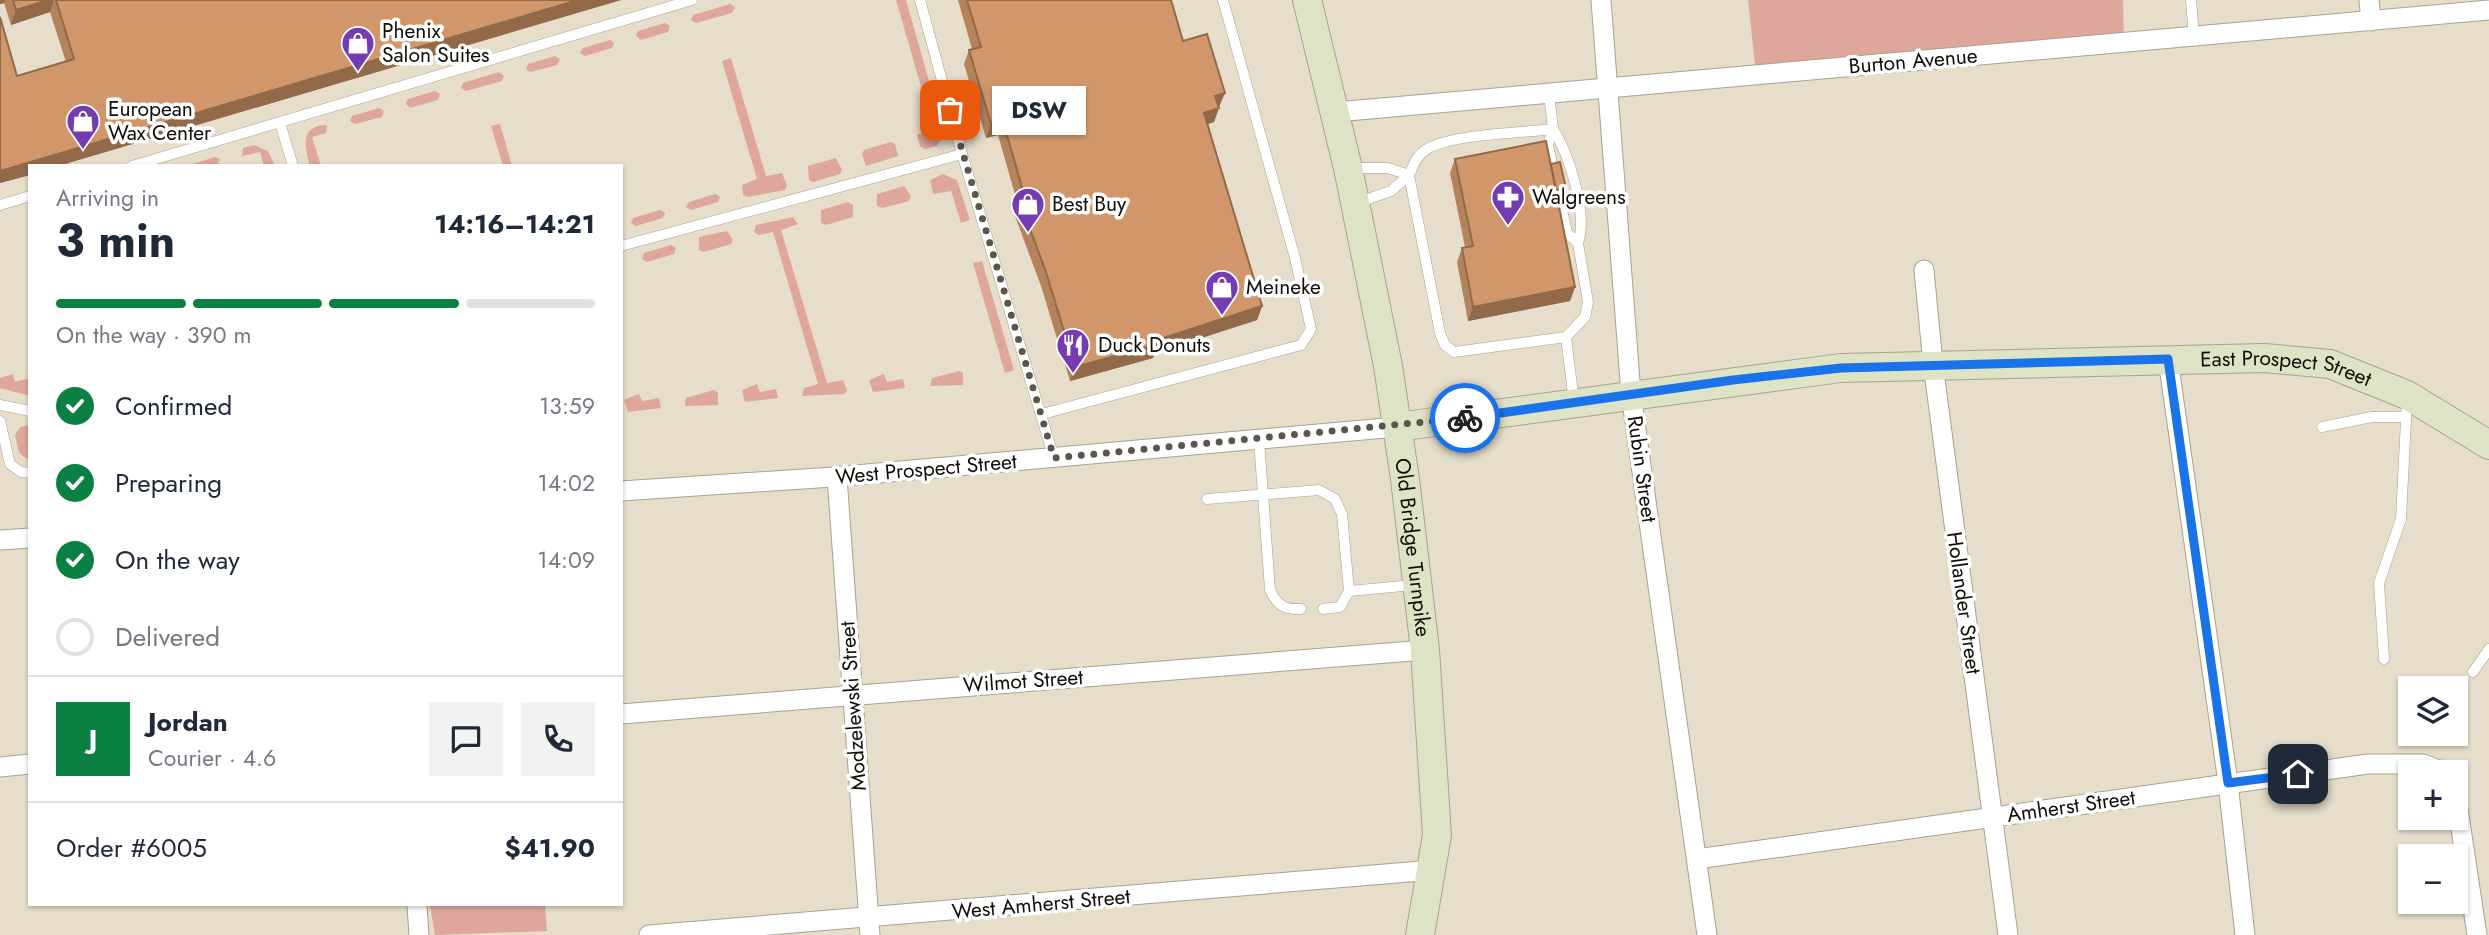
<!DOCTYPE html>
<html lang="en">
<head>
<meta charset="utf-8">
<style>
  body { margin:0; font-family:Jost,sans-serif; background:#f2f2f3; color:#1f2937; height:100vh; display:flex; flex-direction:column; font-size:26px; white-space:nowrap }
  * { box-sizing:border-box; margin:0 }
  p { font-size:23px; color:#747a83 }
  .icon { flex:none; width:38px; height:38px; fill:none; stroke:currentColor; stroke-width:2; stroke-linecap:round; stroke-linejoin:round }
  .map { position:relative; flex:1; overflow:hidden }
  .details { position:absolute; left:28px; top:164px; width:595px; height:742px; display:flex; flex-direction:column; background:#fff; border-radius:0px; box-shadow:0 2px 5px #0004 }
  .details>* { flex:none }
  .tools { position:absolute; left:2398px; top:676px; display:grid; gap:14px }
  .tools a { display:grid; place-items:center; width:70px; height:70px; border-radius:0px; background:#fff; box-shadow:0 2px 5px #0004; font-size:35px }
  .pin { position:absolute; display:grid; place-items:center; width:60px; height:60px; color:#fff; margin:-30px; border-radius:14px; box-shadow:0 4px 10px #0006 }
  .courier { position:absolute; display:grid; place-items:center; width:70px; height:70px; margin:-35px; border:5px solid #1a73e8; border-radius:50%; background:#fff; color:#222; box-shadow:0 2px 9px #0007 }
  .bubble { position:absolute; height:49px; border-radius:0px; background:#fff; box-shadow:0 2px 5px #0004; font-size:23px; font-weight:700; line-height:49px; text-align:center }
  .headline em { font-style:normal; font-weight:700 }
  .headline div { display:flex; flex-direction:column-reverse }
  .headline { display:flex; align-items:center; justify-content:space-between; height:119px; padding:0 28px }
  h1 { font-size:46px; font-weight:700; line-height:52px }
  .bar { display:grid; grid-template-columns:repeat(4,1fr); gap:10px 7px; align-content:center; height:84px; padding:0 28px }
  .bar i { height:9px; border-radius:5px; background:#e0e1e3 }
  .bar .on { background:#0b8043 }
  .bar p { grid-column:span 4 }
  .line { display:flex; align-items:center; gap:18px; padding:0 28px; border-top:2px solid #e0e1e3 }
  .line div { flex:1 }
  .round { display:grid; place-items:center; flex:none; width:74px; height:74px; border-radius:0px; background:#f2f2f3 }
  ol { padding:0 28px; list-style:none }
  li { display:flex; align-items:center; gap:21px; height:77px }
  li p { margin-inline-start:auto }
  li .icon { padding:7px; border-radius:50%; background:#0b8043; color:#fff; stroke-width:4 }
  li:last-child { color:#747a83 }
  li i { width:38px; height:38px; border:4px solid #e0e1e3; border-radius:50% }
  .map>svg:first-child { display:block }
  .green { fill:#dfa69c }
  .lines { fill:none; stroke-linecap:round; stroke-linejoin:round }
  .lane-casing { stroke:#a9a18f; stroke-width:11 }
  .street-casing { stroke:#a9a18f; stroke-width:21 }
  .secondary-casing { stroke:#a9a18f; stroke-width:30 }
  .lane { stroke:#fff; stroke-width:10 }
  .street { stroke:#fff; stroke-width:19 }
  .secondary { stroke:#dee3c5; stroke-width:28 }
  .wall { fill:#b4825b }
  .shaded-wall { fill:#926a4a }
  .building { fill:#d1976a; stroke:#926a4a; stroke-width:2 }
  .done { stroke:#5b564c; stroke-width:7; stroke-dasharray:0 12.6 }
  .route { stroke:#1a73e8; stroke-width:9 }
  .labels { text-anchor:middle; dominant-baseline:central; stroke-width:7; stroke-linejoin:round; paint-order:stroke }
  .poi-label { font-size:21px; fill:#100d07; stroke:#fff; text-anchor:start }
  .street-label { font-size:21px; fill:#100d07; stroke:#fff }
</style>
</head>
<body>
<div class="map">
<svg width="2489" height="935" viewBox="0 0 2489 935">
  <rect width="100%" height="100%" fill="#e6decb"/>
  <!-- green -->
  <g class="green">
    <path d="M 896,0 L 906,0 L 944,134 L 937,146 L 925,149 L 920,146 L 917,135 L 933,128 Z"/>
    <path d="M 1748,0 L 2123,0 L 2124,43 L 1756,74 Z"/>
    <path d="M 730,4 L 735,7 L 732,13 L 696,23 L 691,20 L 693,15 Z"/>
    <path d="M 665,23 L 670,26 L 668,32 L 641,40 L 636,36 L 638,31 Z"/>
    <path d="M 610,40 L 614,43 L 612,48 L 585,56 L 580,53 L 583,48 Z"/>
    <path d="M 555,56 L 560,59 L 557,65 L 530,72 L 526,69 L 528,64 Z"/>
    <path d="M 731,58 L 766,176 L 782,173 L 787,186 L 785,190 L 748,197 L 743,195 L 742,185 L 757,179 L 722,61 Z"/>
    <path d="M 499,72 L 504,76 L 502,81 L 466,91 L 461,88 L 463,83 Z"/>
    <path d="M 435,91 L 440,94 L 438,100 L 410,108 L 406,104 L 408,99 Z"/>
    <path d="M 379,108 L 384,111 L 382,117 L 355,124 L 350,121 L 352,116 Z"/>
    <path d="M 500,124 L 512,166 L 503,166 L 491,126 Z"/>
    <path d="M 327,125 L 326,133 L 312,137 L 321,166 L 310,166 C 305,147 299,125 327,125 Z"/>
    <path d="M 891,142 L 895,144 L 898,156 L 866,166 L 862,154 L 864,150 Z"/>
    <path d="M 254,145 L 268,151 L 275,166 L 264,166 L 260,152 L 242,156 L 243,148 Z"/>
    <path d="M 215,157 L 220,159 L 218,165 L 186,166 Z"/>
    <path d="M 836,158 L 842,170 L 840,174 L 813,182 L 809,180 L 808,166 Z"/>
    <path d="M 943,174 L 957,180 L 970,220 L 961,223 L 951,191 L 933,194 L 930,180 Z"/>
    <path d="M 904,186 L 911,196 L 909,201 L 882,208 L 877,206 L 877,194 Z"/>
    <path d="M 715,194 L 720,197 L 718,202 L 691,210 L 686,207 L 689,202 Z"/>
    <path d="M 848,202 L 853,205 L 853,217 L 826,225 L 821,223 L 821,210 Z"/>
    <path d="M 660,210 L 665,213 L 663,218 L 636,226 L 631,223 L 633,218 Z"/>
    <path d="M 793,217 L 798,224 L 781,230 L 827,383 L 843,380 L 847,390 L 845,394 L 802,396 L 804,388 L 818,384 L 773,232 L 758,235 L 754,232 L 756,225 Z"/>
    <path d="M 727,231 L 733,240 L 731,244 L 704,252 L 699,250 L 699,237 Z"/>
    <path d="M 671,245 L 676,248 L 674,254 L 647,262 L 642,259 L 644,253 Z"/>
    <path d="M 982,261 L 1014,370 L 1005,373 L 973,263 Z"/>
    <path d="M 959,371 L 963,373 L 963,385 L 930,386 L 932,378 Z"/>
    <path d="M 13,374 L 15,382 L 30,378 L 30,396 L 0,388 L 0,378 Z"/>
    <path d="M 884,374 L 887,382 L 903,379 L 905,388 L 873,392 L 869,380 Z"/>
    <path d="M 757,384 L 760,392 L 776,389 L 778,398 L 745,402 L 742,390 Z"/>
    <path d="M 714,390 L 718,393 L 718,405 L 685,406 L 686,398 Z"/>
    <path d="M 639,394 L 642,401 L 659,398 L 661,408 L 628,412 L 624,400 Z"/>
    <path d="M 30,425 L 30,461 L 19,453 L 15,435 L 20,427 Z"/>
    <path d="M 430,905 L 545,905 L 547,931 L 435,935 Z"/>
  </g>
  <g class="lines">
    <defs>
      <g id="lane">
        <path d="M 920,0 L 962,154 L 1054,458"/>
        <path d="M 2191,0 L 2194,37"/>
        <path d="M 1549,93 L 1553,129 L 1548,145 L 1567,233 L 1578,243 L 1588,302 L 1585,317 L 1566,337 L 1454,352 L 1445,345 L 1440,333 L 1409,175 C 1414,164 1417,155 1427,149 C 1453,134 1521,133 1553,129"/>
        <path d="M 280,123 L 293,166"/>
        <path d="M 1553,129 C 1569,154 1588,214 1578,243"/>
        <path d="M 132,166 L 692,0"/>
        <path d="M 1351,168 L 1388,168 L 1409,175 L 1391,191 L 1359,202"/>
        <path d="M 0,205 L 30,196"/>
        <path d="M 621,246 L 962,154"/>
        <path d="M 1566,337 L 1574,402"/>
        <path d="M 0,405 L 30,411"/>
        <path d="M 1042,414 L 1301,345 L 1311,329 L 1295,258 L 1223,0"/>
        <path d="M 0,421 L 10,464 L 21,472 L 30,473"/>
        <path d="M 2322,427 L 2372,417 L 2406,417"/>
        <path d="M 1259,440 L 1270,590 C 1277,605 1284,610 1301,609"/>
        <path d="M 1207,499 L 1319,490 L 1335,499 L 1342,514 L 1349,591 L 1414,585"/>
        <path d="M 1323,609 L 1340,607 L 1349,591"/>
        <path d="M 2384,659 L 2379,583 L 2401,519 L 2407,399"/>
        <path d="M 2473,672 L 2489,649"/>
      </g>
      <g id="street">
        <path d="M 1601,0 L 1631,394 L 1707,935"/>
        <path d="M 2369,0 L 2371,21"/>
        <path d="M 1336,112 L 2489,10"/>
        <path d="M 1924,270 L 1933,364 L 2008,935"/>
        <path d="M 2168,359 L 2228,783 L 2245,935"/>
        <path d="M 837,477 L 870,935"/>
        <path d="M 621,491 L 833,477 L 1397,427"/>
        <path d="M 0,540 L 30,538"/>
        <path d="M 621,714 L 1425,650"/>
        <path d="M 0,767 L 30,764"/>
        <path d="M 2455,789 L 2477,935"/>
        <path d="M 1697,859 L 2368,764 L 2423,764 L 2444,772"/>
        <path d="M 417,905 L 419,935"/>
        <path d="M 649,935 L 1433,870"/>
      </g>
      <g id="secondary">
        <path id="s1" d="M 1307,0 L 1348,168 L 1388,366 L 1405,479 L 1425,650 L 1437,835 L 1420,935"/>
        <path id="s2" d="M 1397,427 L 1841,368 L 2264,358 L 2330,364 L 2407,395 L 2489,445"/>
      </g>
    </defs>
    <!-- lane casing -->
    <use href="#lane" class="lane-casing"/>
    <!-- street casing -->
    <use href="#street" class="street-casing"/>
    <!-- secondary casing -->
    <use href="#secondary" class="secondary-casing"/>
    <!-- lane -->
    <use href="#lane" class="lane"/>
    <!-- street -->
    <use href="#street" class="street"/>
    <!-- secondary -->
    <use href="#secondary" class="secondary"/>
  </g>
  <!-- wall -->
  <g class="wall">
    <path d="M 0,0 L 621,0 L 58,166 L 30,166 L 30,175 L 0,183 L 17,76 L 66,62 L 50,12 L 11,25 L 4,3 L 0,4 Z"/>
    <path d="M 958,0 L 1171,0 L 1183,41 L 1219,107 L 1214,122 L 1208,124 L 1262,306 L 1257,320 L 1155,353 L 1153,358 L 1070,381 L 1041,286 L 1015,216 L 1018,205 L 998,135 L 986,138 L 964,64 L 969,50 L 972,49 Z"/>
    <path d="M 1455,159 L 1551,164 L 1566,188 L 1565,192 L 1556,193 L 1575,287 L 1570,301 L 1468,321 L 1457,262 L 1462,248 L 1465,247 L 1450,173 Z"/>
  </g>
  <!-- shaded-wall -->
  <g class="shaded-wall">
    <path d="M 0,0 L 5,0 L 4,3 L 0,4 Z"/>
    <path d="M 48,0 L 54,0 L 50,12 L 11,25 L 16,10 Z"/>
    <path d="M 578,0 L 621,0 L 58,166 L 30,166 L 30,175 L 0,183 L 0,171 Z"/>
    <path d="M 1225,93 L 1219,107 L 1210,110 L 1215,96 Z"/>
    <path d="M 1219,108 L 1214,122 L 1199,127 L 1204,113 Z"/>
    <path d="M 1003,121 L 998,135 L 986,138 L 991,124 Z"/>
    <path d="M 1566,188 L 1565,192 L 1549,195 L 1550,191 Z"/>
    <path d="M 1575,287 L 1570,301 L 1468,321 L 1473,307 Z"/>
    <path d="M 1262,306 L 1257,320 L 1155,353 L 1153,358 L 1070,381 L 1075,367 Z"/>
  </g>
  <!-- building -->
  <g class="building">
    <path d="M 13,0 L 48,0 L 16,10 Z"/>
    <path d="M 56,0 L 578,0 L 0,171 L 0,17 L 17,76 L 74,59 Z"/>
    <path d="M 967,0 L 1171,0 L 1183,41 L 1207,34 L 1225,93 L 1215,96 L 1219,108 L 1204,113 L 1262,306 L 1157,340 L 1158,344 L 1075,367 L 1046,272 L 1020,202 L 1023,191 L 1003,121 L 991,124 L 969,50 L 981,47 Z"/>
    <path d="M 1546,141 L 1575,287 L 1473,307 L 1462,248 L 1473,246 L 1455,159 Z"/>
    <path d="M 1560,162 L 1566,188 L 1556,190 L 1551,164 Z"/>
  </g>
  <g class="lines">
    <!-- done -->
    <path class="done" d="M 950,110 L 1054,458 L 1465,418"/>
    <!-- route -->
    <path class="route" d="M 1465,418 L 1733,380 L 1841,368 L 2168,359 L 2228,783 L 2298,774"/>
  </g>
  <!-- icons -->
  <defs>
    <symbol id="shop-pin" viewBox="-11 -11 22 30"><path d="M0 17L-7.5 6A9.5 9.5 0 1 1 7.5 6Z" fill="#753bb1" stroke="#fff"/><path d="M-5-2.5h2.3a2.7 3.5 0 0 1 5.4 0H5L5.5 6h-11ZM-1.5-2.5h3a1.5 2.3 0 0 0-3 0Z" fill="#fff"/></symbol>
    <symbol id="pharmacy-pin" viewBox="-11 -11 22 30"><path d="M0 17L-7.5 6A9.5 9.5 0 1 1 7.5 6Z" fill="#753bb1" stroke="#fff"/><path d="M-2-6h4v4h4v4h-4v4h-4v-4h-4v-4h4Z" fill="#fff"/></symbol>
    <symbol id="restaurant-pin" viewBox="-11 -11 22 30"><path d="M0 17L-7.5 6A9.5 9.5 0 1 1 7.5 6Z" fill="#753bb1" stroke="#fff"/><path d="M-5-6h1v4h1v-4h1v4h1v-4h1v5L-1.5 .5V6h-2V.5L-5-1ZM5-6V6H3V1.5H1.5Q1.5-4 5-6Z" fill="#fff"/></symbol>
  </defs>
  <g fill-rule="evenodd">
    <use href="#shop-pin" x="339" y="24" width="38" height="52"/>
    <use href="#shop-pin" x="64" y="102" width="38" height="52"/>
    <use href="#pharmacy-pin" x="1489" y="178" width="38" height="52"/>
    <use href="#shop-pin" x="1009" y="185" width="38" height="52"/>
    <use href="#shop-pin" x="1203" y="268" width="38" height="52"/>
    <use href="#restaurant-pin" x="1054" y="326" width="38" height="52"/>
  </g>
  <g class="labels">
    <!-- poi labels -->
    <g class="poi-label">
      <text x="382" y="31">Phenix<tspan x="382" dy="24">Salon Suites</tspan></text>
      <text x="108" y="109">European<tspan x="108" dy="24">Wax Center</tspan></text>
      <text x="1532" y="197">Walgreens</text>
      <text x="1052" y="204">Best Buy</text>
      <text x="1246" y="287">Meineke</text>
      <text x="1098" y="345">Duck Donuts</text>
    </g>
    <!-- street labels -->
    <g class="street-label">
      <text transform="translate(1913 61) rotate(-5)">Burton Avenue</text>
      <text stroke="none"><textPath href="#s2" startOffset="894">East Prospect Street</textPath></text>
      <text transform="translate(926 469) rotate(-5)">West Prospect Street</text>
      <text transform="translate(1642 469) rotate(82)">Rubin Street</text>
      <text stroke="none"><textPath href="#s1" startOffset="558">Old Bridge Turnpike</textPath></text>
      <text transform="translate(1964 603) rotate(82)">Hollander Street</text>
      <text transform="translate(1023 681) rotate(-4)">Wilmot Street</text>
      <text transform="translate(853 706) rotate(-94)">Modzelewski Street</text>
      <text transform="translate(2071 806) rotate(-8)">Amherst Street</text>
      <text transform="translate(1041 904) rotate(-5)">West Amherst Street</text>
    </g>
  </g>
</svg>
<div class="tools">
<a><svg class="icon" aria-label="layers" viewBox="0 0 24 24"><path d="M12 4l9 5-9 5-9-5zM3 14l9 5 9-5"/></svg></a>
<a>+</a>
<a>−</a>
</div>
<div class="pin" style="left:950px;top:110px;background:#ea580c"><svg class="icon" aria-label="bag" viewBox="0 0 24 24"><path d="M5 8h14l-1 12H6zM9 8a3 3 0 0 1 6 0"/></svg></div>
<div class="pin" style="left:2298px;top:774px;background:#1f2937"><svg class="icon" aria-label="home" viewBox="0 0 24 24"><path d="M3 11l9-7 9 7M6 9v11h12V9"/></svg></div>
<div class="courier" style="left:1465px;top:418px"><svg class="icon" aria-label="bike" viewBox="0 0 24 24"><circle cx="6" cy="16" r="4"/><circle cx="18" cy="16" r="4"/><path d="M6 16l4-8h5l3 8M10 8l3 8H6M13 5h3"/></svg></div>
<div class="bubble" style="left:992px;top:86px;width:94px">DSW</div>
<section class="details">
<div class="headline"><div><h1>3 min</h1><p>Arriving in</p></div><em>14:16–14:21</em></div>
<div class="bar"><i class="on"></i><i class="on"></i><i class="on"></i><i></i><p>On the way · 390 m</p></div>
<ol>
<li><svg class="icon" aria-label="check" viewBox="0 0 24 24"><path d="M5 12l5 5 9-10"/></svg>Confirmed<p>13:59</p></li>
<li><svg class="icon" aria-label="check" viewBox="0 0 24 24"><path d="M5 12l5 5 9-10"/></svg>Preparing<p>14:02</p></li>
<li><svg class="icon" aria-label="check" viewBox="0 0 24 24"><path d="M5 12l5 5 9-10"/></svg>On the way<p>14:09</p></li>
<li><i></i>Delivered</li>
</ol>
<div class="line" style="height:126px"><b class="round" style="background:#0b8043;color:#fff">J</b><div><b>Jordan</b><p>Courier · 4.6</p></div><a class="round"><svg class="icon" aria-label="chat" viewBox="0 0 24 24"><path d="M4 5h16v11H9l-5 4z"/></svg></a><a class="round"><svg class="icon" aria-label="phone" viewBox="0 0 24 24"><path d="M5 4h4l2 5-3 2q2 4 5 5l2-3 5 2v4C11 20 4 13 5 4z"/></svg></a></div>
<div class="line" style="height:91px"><div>Order #6005</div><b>$41.90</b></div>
</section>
</div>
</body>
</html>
